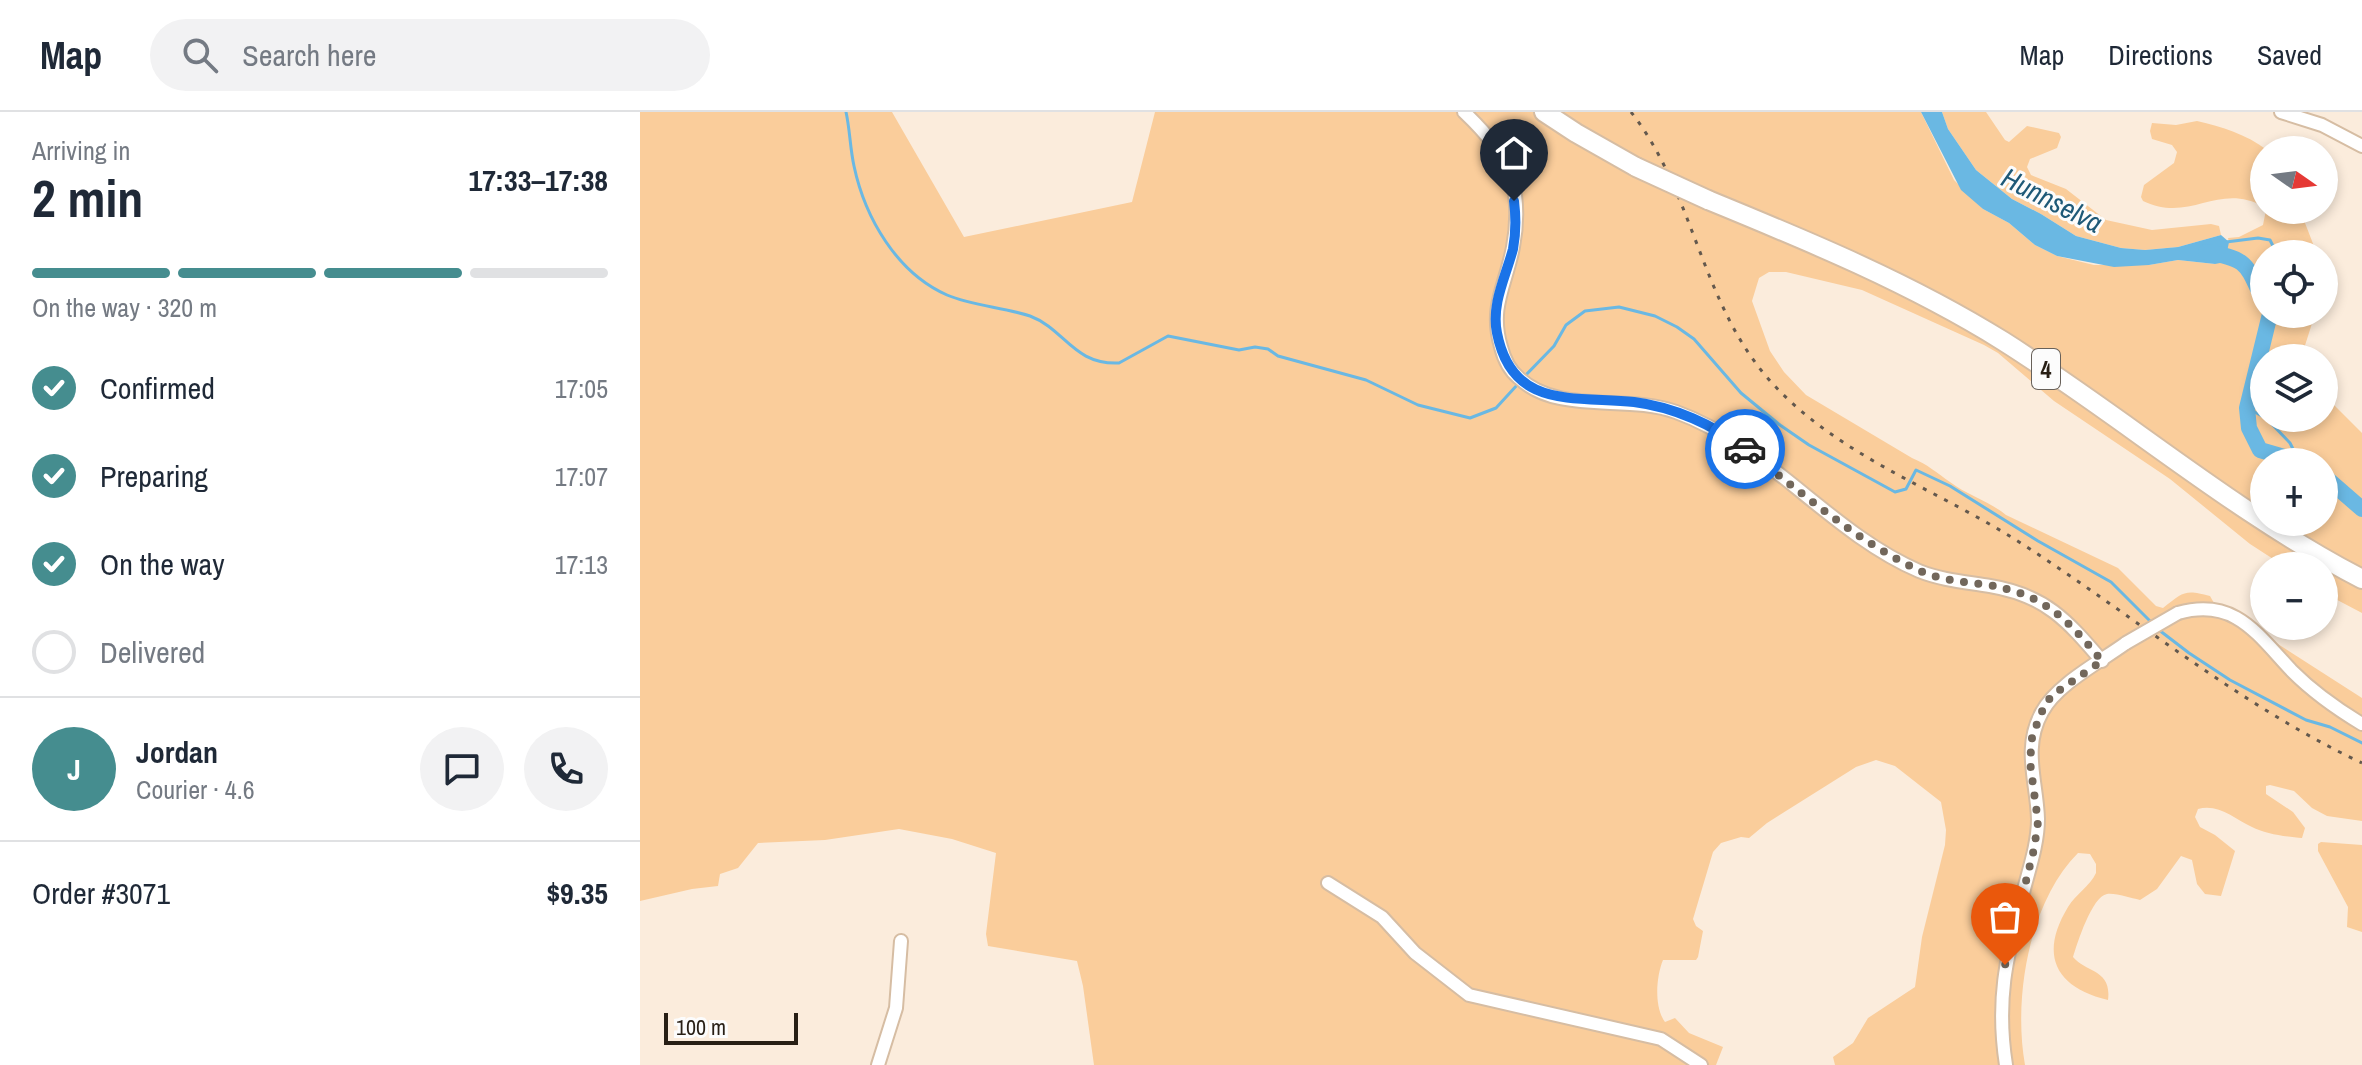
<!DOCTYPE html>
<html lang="en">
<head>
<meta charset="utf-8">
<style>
  body { margin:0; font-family:"Archivo Narrow",sans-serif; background:#f2f2f3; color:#1f2937; height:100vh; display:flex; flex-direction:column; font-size:30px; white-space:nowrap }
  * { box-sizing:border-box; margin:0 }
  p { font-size:26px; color:#747a83 }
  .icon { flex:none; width:44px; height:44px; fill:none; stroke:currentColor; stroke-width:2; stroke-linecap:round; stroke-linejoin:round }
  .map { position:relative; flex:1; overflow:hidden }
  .panel { display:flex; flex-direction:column; background:#fff; width:640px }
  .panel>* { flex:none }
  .needle { width:52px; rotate:104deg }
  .tools { position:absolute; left:1610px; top:24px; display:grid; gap:16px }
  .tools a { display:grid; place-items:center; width:88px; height:88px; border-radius:50%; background:#fff; box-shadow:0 4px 12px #0003; font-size:40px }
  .scale { position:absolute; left:24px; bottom:20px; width:134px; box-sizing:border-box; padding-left:8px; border:4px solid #281f15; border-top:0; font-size:22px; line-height:28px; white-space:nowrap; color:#281f15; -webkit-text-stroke:6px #fcfcfc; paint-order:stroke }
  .pin { position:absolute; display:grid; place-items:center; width:68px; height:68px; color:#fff; margin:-82px -34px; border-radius:50% 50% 50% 0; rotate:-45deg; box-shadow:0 0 8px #0007 }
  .pin .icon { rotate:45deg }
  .courier { position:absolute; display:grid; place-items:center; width:80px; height:80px; margin:-40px; border:6px solid #1a73e8; border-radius:50%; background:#fff; color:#222; box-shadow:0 2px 10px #0007 }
  .headline em { font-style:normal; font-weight:700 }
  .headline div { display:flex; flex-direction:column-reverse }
  .headline { display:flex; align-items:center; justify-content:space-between; height:136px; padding:0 32px }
  h1 { font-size:52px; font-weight:700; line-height:60px }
  .bar { display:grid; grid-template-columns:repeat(4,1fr); gap:12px 8px; align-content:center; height:96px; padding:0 32px }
  .bar i { height:10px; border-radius:6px; background:#e0e1e3 }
  .bar .selected { background:#458d8f }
  .bar p { grid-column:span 4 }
  .line { display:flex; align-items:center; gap:20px; padding:0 32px; border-top:2px solid #e0e1e3 }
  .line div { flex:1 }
  .round { display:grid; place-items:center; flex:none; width:84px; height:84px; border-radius:42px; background:#f2f2f3 }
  ol { padding:0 32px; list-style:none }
  li { display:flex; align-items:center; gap:24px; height:88px }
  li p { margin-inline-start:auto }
  li .icon { padding:8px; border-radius:50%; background:#458d8f; color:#fff; stroke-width:4 }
  li:last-child { color:#747a83 }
  li i { width:44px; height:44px; border:4px solid #e0e1e3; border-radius:50% }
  header { display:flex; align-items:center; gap:48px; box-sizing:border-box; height:112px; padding:0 40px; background:#fff; border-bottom:2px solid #e0e1e3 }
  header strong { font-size:38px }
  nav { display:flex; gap:44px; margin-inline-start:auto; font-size:28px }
  .search { width:560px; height:72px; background:#f2f2f3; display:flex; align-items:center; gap:20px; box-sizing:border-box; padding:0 28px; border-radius:44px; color:#747a83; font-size:30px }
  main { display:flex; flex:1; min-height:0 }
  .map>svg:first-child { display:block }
  .green { fill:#facd9b; fill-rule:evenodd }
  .water { fill:#6ab8e3 }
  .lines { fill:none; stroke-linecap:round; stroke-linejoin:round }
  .stream { stroke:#6ab8e3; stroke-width:3 }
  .river { stroke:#6ab8e3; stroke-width:16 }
  .minor-casing { stroke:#d6bda3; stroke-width:16 }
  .highway-casing { stroke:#d6bda3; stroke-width:22 }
  .minor { stroke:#fff; stroke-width:12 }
  .highway { stroke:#fff; stroke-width:18 }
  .rail { stroke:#63584d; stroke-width:3; stroke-dasharray:4 8; stroke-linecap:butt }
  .minor-bridge-casing { stroke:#d6bda3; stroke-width:16; stroke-linecap:butt }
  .highway-bridge-casing { stroke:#d6bda3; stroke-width:22; stroke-linecap:butt }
  .minor-bridge { stroke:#fff; stroke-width:12 }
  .highway-bridge { stroke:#fff; stroke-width:18 }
  .done { stroke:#72675b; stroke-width:8; stroke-dasharray:0 14.4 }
  .route { stroke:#1a73e8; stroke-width:10 }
  .labels { text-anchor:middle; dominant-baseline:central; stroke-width:6; stroke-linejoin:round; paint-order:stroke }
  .shield { fill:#fcfcfc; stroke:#68615a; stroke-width:2 }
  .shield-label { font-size:24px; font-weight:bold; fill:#281f15 }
  .water-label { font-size:28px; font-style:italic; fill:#1e5977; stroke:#fcfcfc }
</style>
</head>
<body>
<header>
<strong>Map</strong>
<div class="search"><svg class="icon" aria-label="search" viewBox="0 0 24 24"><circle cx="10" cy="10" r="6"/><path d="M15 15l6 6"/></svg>Search here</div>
<nav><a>Map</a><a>Directions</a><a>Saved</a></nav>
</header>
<main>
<section class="panel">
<div class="headline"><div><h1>2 min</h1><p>Arriving in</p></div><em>17:33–17:38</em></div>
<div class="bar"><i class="selected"></i><i class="selected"></i><i class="selected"></i><i></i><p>On the way · 320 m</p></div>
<ol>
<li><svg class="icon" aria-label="check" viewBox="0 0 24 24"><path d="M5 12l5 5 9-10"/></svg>Confirmed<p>17:05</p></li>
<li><svg class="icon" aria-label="check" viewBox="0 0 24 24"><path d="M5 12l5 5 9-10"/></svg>Preparing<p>17:07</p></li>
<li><svg class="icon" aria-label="check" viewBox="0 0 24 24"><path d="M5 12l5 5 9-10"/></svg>On the way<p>17:13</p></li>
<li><i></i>Delivered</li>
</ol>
<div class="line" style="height:144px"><b class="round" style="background:#458d8f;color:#fff">J</b><div><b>Jordan</b><p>Courier · 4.6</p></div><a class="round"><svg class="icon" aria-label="chat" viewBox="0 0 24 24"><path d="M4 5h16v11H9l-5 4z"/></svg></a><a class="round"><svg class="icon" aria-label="phone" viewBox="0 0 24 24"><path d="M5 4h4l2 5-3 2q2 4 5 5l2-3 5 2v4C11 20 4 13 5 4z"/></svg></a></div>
<div class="line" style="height:104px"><div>Order #3071</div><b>$9.35</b></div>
</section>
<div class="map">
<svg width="1722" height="953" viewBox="0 0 1722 953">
  <rect width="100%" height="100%" fill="#fbecdc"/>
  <!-- green -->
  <g class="green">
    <path d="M 0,0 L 252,0 L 324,125 L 492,90 L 515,0 L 1281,0 L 1314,68 L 1343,97 L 1369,111 L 1395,133 L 1417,144 L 1454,153 L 1509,153 L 1538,148 L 1575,152 L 1589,130 L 1588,126 L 1599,125 L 1623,113 L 1626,98 L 1660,98 L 1677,142 L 1624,142 L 1624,202 L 1675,202 L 1661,246 L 1624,246 L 1624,306 L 1684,306 L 1684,283 L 1722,321 L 1722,501 L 1684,481 L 1684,454 L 1644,454 L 1610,432 L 1530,367 L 1414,289 L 1358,241 L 1344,233 L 1222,178 L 1146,160 L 1129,160 L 1119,166 L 1112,189 L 1130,239 L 1144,260 L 1166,283 L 1272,346 C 1287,352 1297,361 1310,370 C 1327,383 1349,389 1366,403 L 1478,456 L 1516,494 L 1523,496 C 1543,480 1545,477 1570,484 L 1574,491 L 1722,586 L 1722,709 L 1687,704 L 1672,696 L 1654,679 L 1630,673 L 1626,674 L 1626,682 L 1653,700 L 1665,716 L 1662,726 C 1648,725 1625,722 1612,715 C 1595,707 1578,691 1558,697 L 1555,705 L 1560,715 L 1575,723 L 1595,739 L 1581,784 L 1565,782 L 1557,772 L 1552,748 L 1541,744 L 1517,777 L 1500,788 C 1490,786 1477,781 1467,782 C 1452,784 1437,832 1433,845 C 1446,861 1472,857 1468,888 C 1415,875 1399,843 1428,795 C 1436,782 1450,774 1456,761 L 1456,752 L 1450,742 L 1438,741 C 1389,790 1373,886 1385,953 L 1195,953 L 1193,945 L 1213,931 L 1228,906 L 1275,875 L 1282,825 L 1305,733 L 1306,718 L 1301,690 L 1255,654 L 1236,648 L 1216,655 L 1127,711 L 1109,726 L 1101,725 L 1081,731 L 1073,740 L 1053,807 L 1056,814 L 1063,819 L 1058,845 L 1056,848 L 1023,848 C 1016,865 1014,895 1025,910 L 1035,906 L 1049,921 L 1083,935 L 1076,953 L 454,953 L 443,874 L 437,849 L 348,834 L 346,822 L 356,741 L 312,727 L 259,717 L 185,728 L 118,731 L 98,756 L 80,762 L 78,774 L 52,777 L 0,789 ZM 1624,350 L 1684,350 L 1684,410 L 1624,410 Z"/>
    <path d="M 1302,0 L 1346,0 L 1365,28 L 1369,30 L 1387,14 L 1419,21 L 1421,25 L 1417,36 L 1390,47 L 1387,55 L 1391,63 L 1426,77 L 1466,108 L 1512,118 L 1571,112 L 1579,114 L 1581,123 L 1538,135 L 1505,138 L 1481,136 L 1436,124 L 1401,102 L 1372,87 L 1336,58 L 1308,17 Z"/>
    <path d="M 1557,9 C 1582,15 1606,22 1627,38 L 1624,38 L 1624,95 C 1578,69 1551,112 1503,89 L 1501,85 L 1504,73 L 1534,51 L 1537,40 L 1532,33 L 1512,27 L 1510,19 L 1512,11 L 1536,13 Z"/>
    <path d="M 1681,730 L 1722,733 L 1722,820 L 1707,815 L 1708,795 L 1678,739 L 1678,732 Z"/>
  </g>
  <!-- water -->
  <path class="water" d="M 1281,0 L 1302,0 L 1308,17 L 1336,58 L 1372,87 L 1401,102 L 1436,124 L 1481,136 L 1505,138 L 1538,135 L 1581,123 L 1589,130 L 1585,150 L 1575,152 L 1538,148 L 1509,153 L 1474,155 L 1417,144 L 1395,133 L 1369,111 L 1343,97 L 1321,78 Z"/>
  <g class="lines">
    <!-- stream -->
    <g class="stream">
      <path d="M 206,0 C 210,18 210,36 214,54 C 225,106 257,161 307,183 C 333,194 363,195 390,204 C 425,217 433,253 479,251 L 528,224 L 599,238 L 615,235 L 628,237 L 638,244 L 726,268 L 778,293 L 830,306 L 856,296 L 878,272"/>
      <path d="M 1586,130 L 1618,126 L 1630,128 L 1637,142"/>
      <path d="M 1630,206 L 1638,202"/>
      <path d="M 883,266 L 914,234 L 926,213 L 945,199 L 979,195 L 1015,204 L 1037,215 L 1054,227 L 1101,281 L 1140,313 L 1169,333 L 1255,380 L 1266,377 L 1276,358 L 1310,374 L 1398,429 L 1471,470 L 1514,513"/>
      <path d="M 1607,296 L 1624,305"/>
      <path d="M 1626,306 L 1650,331 L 1659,349"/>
      <path d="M 1519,518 L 1549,541 L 1590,568 L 1666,608 L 1690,615 L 1722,631"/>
    </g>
    <!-- river -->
    <g class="river">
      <path d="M 1566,140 C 1609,147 1606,152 1624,190"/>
      <path d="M 1630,202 L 1607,296 L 1609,316 L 1620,338 L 1661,350"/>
      <path d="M 1684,364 L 1722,397"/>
    </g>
    <defs>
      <g id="minor">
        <path d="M 824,0 C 845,20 863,40 872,69 C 878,89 877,115 873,135 C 866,173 849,195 861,235 C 864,247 869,258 879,266 C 918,303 987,282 1036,300 C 1128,333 1189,420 1279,459 C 1301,468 1326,470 1350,474 C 1405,483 1427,508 1462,549"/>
        <path d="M 1641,0 L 1682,13 L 1722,34"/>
        <path d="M 1538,501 C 1595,485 1617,522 1652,559 C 1673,580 1697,597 1722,612"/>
        <path d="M 688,771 L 742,805 L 775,841 L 829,883 L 1021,927 L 1061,953"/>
        <path d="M 238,953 L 256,896 L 261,829"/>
        <path d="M 1366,953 C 1356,889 1366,847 1382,785 C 1388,760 1398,733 1398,707 C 1397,670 1382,636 1402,600 C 1417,572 1460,550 1486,531"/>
      </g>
      <g id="highway">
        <path d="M 904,0 L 936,21 L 996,55"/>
        <path d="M 1068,88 C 1168,129 1270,171 1363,229 C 1485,306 1593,400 1722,467"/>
      </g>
    </defs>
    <!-- minor casing -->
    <use href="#minor" class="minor-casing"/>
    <!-- highway casing -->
    <use href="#highway" class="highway-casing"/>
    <!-- minor -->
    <use href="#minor" class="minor"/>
    <!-- highway -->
    <use href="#highway" class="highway"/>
    <!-- rail -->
    <path class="rail" d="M 991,0 C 1053,79 1060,185 1125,263 C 1191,341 1292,375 1376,428 C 1492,502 1597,592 1722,651"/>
    <defs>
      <path id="minor-bridge" d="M 1486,531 L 1538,501"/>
      <path id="highway-bridge" d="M 996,55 L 1068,88"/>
    </defs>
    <!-- minor-bridge casing -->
    <use href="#minor-bridge" class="minor-bridge-casing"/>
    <!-- highway-bridge casing -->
    <use href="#highway-bridge" class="highway-bridge-casing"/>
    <!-- minor-bridge -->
    <use href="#minor-bridge" class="minor-bridge"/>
    <!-- highway-bridge -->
    <use href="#highway-bridge" class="highway-bridge"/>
  </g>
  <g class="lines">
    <!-- done -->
    <path class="done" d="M 1105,337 C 1160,379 1214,427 1276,457 C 1298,468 1324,470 1348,473 C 1404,482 1427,507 1462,549 L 1411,584 L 1400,603 L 1392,626 L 1390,650 L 1398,710 L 1394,737 L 1365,853"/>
    <!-- route -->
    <path class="route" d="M 874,89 C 876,105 876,121 873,137 C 866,164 851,192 857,221 C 872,298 934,284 994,290 C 1034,295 1074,313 1105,337"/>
  </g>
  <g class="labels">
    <!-- shield labels -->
    <rect class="shield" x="1392" y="237" width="28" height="40" rx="6"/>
    <g class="shield-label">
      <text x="1406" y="257">4</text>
    </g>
    <!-- water labels -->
    <g class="water-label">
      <text transform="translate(1412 88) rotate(27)">Hunnselva</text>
    </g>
  </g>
</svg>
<div class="tools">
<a><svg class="needle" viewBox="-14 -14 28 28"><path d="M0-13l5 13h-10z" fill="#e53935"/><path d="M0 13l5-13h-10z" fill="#747a83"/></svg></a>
<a><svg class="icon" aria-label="locate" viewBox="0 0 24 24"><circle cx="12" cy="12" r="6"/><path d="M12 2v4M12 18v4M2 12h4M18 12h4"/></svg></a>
<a><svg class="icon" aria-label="layers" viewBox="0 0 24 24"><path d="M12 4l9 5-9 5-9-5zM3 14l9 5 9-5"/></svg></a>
<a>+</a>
<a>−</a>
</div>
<div class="scale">100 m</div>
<div class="pin" style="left:1365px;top:853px;background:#ea580c"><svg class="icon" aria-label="bag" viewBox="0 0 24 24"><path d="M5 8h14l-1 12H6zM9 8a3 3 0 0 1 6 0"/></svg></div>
<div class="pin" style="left:874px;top:89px;background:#1f2937"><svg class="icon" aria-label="home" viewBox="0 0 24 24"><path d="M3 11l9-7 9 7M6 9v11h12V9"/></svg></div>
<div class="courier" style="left:1105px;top:337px"><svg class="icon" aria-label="car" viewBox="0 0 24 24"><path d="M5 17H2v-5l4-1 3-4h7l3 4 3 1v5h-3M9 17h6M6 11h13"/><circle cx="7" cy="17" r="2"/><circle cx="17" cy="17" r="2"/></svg></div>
</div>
</main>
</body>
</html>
